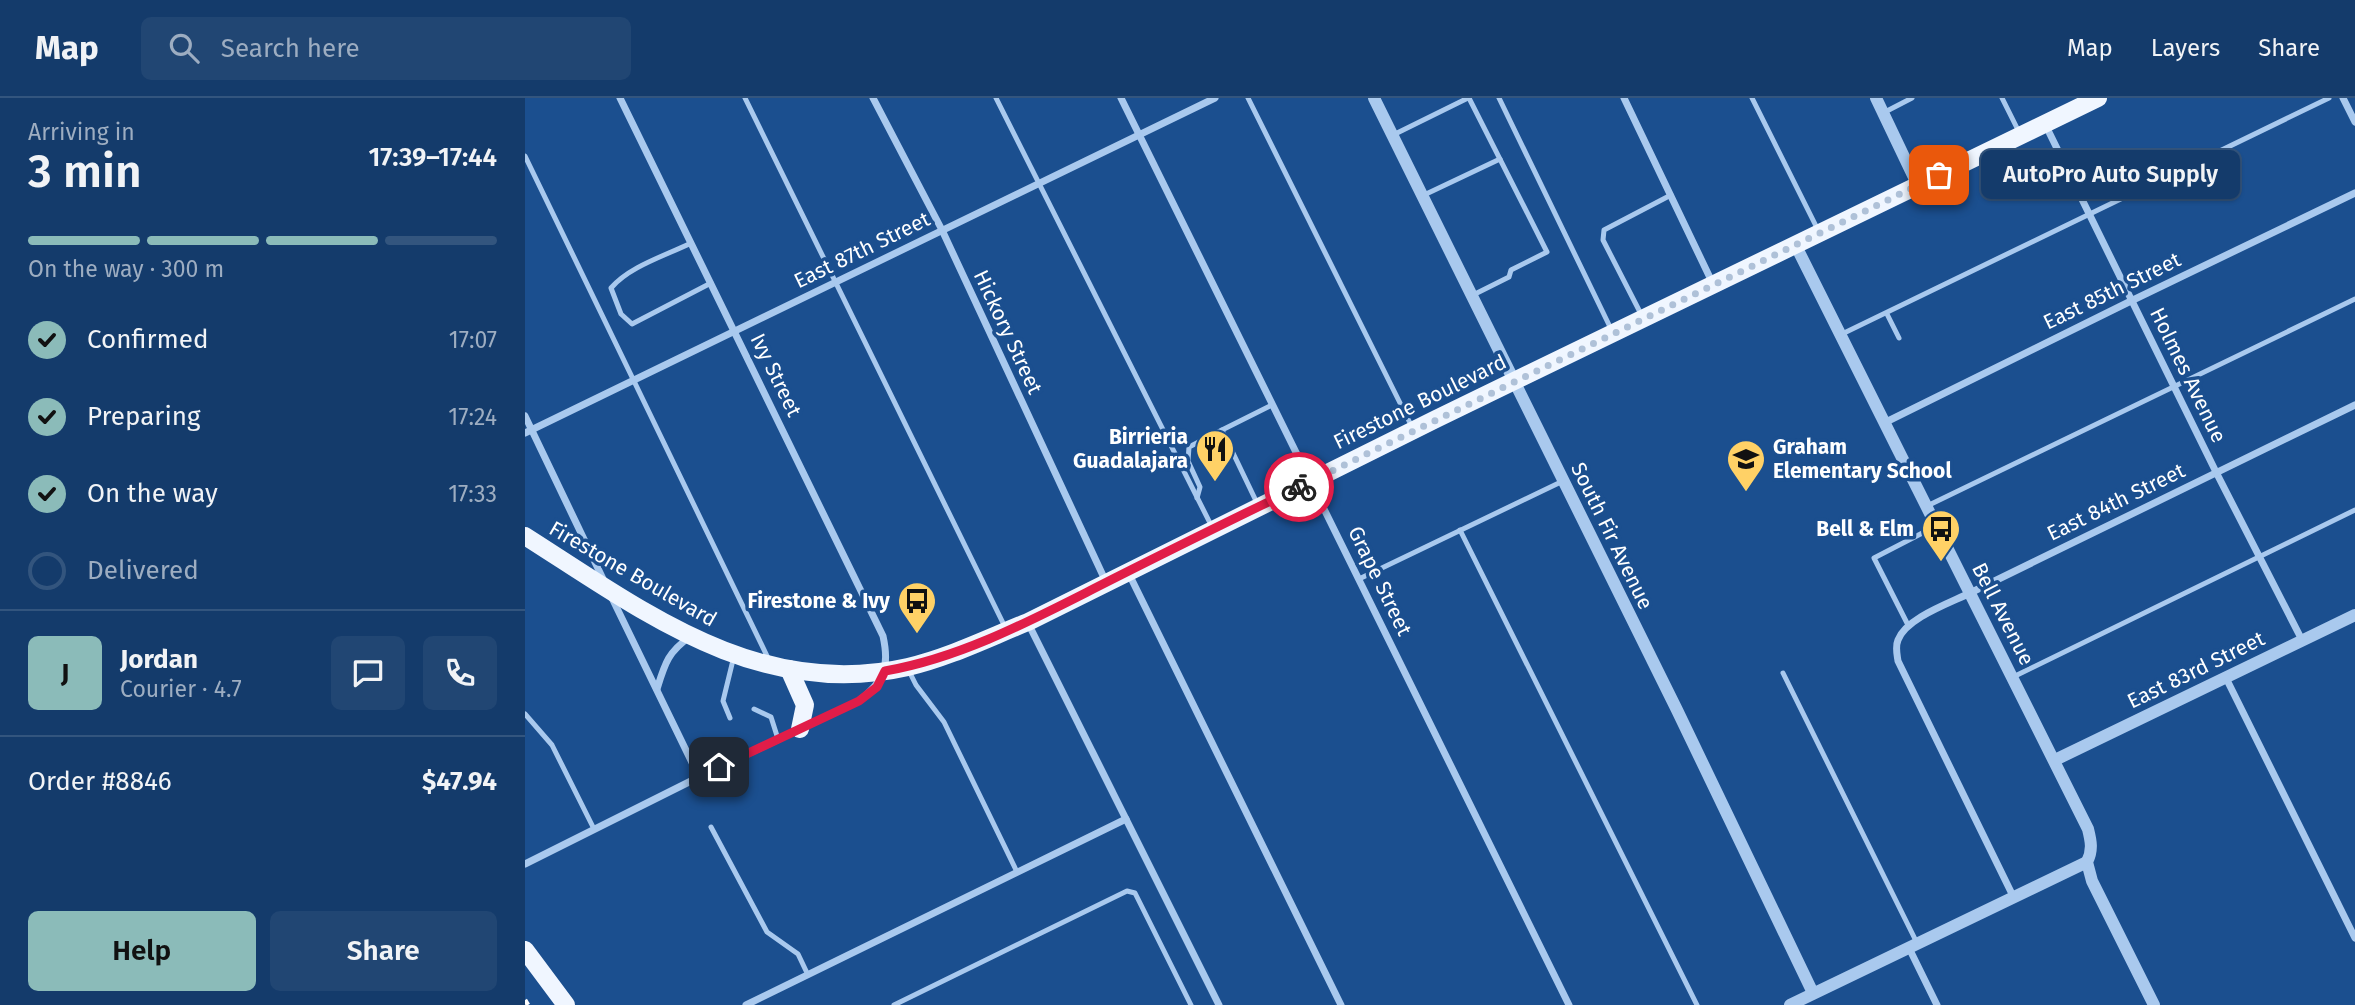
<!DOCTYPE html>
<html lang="en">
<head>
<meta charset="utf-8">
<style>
  body { margin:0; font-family:"Fira Sans",sans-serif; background:#214673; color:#f1f3f6; height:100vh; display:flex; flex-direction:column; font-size:26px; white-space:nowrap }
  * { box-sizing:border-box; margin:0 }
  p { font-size:23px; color:#9dadc1 }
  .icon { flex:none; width:38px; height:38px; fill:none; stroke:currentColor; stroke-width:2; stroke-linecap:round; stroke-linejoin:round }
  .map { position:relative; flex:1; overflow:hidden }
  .sheet { display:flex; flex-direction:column; background:#143b6b; width:525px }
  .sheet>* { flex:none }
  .pin { position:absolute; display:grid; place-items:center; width:60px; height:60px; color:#fff; margin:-30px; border-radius:14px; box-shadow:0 4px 10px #0006 }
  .courier { position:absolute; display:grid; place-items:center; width:70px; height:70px; margin:-35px; border:5px solid #e11d48; border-radius:50%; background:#fff; color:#222; box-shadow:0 2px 9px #0007 }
  .bubble { position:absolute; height:49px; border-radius:10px; background:#143b6b; box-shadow:0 2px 5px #0004,0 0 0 2px #33557e; font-size:23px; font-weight:600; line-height:49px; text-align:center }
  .head em { font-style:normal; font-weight:600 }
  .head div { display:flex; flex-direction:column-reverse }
  .head { display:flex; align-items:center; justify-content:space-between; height:119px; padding:0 28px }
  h1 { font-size:46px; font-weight:600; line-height:52px }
  .bar { display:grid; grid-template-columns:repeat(4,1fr); gap:10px 7px; align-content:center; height:84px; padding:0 28px }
  .bar i { height:9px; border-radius:5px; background:#33557e }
  .bar .selected { background:#8bbbb9 }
  .bar p { grid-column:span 4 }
  .line { display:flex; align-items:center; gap:18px; padding:0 28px; border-top:2px solid #33557e }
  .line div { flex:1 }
  .round { display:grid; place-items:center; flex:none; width:74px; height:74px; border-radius:10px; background:#214673 }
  ol { padding:0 28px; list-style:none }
  li { display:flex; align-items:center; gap:21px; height:77px }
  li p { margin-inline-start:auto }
  li .icon { padding:7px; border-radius:50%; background:#8bbbb9; color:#111; stroke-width:4 }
  li:last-child { color:#9dadc1 }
  li i { width:38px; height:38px; border:4px solid #33557e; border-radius:50% }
  .action { display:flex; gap:14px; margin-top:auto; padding:14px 28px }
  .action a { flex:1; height:80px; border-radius:10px; background:#8bbbb9; color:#111; font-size:28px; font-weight:600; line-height:80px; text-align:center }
  .action a+a { background:#214673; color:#f1f3f6 }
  header { display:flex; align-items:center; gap:42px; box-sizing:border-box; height:98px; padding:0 35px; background:#143b6b; border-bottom:2px solid #33557e }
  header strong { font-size:33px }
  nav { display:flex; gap:38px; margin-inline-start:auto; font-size:24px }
  .search { width:490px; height:63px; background:#214673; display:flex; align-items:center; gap:18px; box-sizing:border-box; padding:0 24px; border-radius:10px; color:#9dadc1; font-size:26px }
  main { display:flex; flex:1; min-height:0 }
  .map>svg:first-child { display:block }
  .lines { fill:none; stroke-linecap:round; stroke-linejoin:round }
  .service { stroke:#a9c9ee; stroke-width:5 }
  .minor { stroke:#a9c9ee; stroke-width:7 }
  .tertiary { stroke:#a9c9ee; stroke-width:12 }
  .primary { stroke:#f0f6ff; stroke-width:18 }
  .rail { stroke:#fff; stroke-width:4.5; stroke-dasharray:12 5; stroke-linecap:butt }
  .done { stroke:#afc1d8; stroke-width:7; stroke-dasharray:0 12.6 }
  .route { stroke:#e11d48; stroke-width:9 }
  .labels { text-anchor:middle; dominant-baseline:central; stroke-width:7; stroke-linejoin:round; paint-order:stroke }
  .street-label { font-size:21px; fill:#fff; stroke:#1b4f8f }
  .poi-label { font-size:21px; font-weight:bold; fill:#fff; stroke:#1b4f8f; text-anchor:end }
</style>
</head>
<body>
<header>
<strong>Map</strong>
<div class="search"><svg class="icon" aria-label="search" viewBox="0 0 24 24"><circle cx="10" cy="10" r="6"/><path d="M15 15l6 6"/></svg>Search here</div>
<nav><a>Map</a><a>Layers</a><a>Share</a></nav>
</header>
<main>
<section class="sheet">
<div class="head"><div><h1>3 min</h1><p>Arriving in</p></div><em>17:39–17:44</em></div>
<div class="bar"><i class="selected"></i><i class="selected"></i><i class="selected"></i><i></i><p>On the way · 300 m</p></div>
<ol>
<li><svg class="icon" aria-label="check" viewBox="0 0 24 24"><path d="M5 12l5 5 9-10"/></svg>Confirmed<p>17:07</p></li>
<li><svg class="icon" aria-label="check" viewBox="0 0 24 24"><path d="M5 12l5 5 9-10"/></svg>Preparing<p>17:24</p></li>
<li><svg class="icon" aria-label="check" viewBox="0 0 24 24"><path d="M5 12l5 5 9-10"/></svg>On the way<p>17:33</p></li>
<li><i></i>Delivered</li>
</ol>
<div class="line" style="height:126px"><b class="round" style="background:#8bbbb9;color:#111">J</b><div><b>Jordan</b><p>Courier · 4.7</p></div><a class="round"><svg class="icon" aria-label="chat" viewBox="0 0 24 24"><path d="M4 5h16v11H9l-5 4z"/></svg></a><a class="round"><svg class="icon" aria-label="phone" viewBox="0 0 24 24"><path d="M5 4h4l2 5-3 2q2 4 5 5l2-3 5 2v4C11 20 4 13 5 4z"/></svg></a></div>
<div class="line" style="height:91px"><div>Order #8846</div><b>$47.94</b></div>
<div class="action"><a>Help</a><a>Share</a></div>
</section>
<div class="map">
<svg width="1830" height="907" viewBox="0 0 1830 907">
  <rect width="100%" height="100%" fill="#1b4f8f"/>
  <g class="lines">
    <!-- service -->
    <g class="service">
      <path d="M 220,0 L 480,529"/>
      <path d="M 471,0 L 687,429"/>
      <path d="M 723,0 L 887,329"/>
      <path d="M 944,0 L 1022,154 L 986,172 L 984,179 L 946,198"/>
      <path d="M 974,0 L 1087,233"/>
      <path d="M 1227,0 L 1293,132"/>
      <path d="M 1477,0 L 1494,34"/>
      <path d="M 1358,15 L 1387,0"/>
      <path d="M 868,37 L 943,0"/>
      <path d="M 0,58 L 244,562"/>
      <path d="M 899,97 L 975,61"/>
      <path d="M 166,145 C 140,158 105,168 86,190 L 96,216 L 107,226 L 186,185"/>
      <path d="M 1362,216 L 1374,240"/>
      <path d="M 1117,218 L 1078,142 L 1079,132 L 1146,97"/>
      <path d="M 1317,236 L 1804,0"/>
      <path d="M 672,400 L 675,389 L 663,363 L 664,349 L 697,332"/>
      <path d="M 732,405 L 697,332 L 747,307"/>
      <path d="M 1402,408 L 1830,201"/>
      <path d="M 935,432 L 1172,907"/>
      <path d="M 834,481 L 1038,383"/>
      <path d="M 1383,527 L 1349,460 L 1409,429"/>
      <path d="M 383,571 L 391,587 L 419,624 L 492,774"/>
      <path d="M 1258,575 L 1392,845"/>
      <path d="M 1488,579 L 1830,412"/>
      <path d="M 229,611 L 246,619 L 253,641"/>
      <path d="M 0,616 L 27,647 L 69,731"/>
      <path d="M 205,620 L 198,603 L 209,558"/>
      <path d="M 186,729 L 242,834 L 273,856 L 283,877"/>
      <path d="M 369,907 L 602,793 L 610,795 L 666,907"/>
    </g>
    <!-- minor -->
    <g class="minor">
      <path d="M 348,0 L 417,132 L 581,484"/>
      <path d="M 596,0 L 1044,907"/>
      <path d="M 1099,0 L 1188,186"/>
      <path d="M 1818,0 L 1830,24"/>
      <path d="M 1520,26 L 1691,374 L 1777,542"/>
      <path d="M 0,318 L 79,483"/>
      <path d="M 1361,324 L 1608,202 L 1830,95"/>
      <path d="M 0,335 L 690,0"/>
      <path d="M 603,474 L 816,907"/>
      <path d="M 87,500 L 174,679"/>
      <path d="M 503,525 L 694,907"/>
      <path d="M 1701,580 L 1830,840"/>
      <path d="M 132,591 C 140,565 143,554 166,538"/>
      <path d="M 0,766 L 174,679 L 334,603 C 359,583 365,570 358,538 L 95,0"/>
      <path d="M 1488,798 L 1373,563 C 1372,556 1370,549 1373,542 C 1381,520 1425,505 1445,495 L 1830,307"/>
      <path d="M 1384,850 L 1412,907"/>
      <path d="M 221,907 L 601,721"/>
    </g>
    <!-- tertiary -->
    <g class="tertiary">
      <path d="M 849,0 L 1152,612 L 1288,895"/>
      <path d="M 1351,0 L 1393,88"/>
      <path d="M 1270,146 L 1563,731 C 1566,743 1568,752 1562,764 L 1567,783 L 1629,907"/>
      <path d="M 1530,662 L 1830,517"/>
      <path d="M 1265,907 L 1562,764"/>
    </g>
    <!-- primary -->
    <g class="primary">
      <path d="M 0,438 C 118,513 234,603 383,569 C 425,559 463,540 503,524 L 911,321 L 1573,0"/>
      <path d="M 264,571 L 280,607 L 275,631"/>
      <path d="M 0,852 L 41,907"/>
    </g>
    <!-- rail -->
    <path class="rail" d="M 0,902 L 3,907"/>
  </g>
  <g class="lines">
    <!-- done -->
    <path class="done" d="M 774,389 L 1414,77"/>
    <!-- route -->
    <path class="route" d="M 194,669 L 334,603 L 352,589 L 360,573 C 435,560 505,523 572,489 C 639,455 706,422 774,389"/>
  </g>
  <!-- icons -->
  <defs>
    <symbol id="restaurant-pin" viewBox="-11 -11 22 30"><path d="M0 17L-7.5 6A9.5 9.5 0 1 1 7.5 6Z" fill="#ffd166" stroke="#1b4f8f"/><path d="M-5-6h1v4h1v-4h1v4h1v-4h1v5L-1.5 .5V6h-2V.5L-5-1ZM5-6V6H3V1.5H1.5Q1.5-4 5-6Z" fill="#111"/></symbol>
    <symbol id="school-pin" viewBox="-11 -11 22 30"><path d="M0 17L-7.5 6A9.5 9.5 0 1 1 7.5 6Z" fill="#ffd166" stroke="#1b4f8f"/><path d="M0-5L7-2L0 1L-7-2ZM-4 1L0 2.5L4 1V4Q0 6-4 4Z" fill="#111"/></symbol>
    <symbol id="bus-pin" viewBox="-11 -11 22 30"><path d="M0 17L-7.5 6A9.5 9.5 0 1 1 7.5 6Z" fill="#ffd166" stroke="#1b4f8f"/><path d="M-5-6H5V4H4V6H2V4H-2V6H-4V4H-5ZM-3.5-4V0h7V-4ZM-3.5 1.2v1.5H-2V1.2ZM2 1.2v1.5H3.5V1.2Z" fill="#111"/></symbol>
  </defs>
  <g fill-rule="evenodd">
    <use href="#restaurant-pin" x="668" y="329" width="44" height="60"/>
    <use href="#school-pin" x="1199" y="339" width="44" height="60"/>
    <use href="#bus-pin" x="1394" y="409" width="44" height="60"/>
    <use href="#bus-pin" x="370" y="481" width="44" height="60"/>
  </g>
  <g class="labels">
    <!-- street labels -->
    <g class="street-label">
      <text transform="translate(337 152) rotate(-26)">East 87th Street</text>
      <text transform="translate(1587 193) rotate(-26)">East 85th Street</text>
      <text transform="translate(483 234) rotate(65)">Hickory Street</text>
      <text transform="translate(251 277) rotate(64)">Ivy Street</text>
      <text transform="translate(1663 277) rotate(64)">Holmes Avenue</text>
      <text transform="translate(895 304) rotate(-26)">Firestone Boulevard</text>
      <text transform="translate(1591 404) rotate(-26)">East 84th Street</text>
      <text transform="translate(1087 438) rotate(64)">South Fir Avenue</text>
      <text transform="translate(108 476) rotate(30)">Firestone Boulevard</text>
      <text transform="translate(855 483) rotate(64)">Grape Street</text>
      <text transform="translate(1478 516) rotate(63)">Bell Avenue</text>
      <text transform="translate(1671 572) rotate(-26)">East 83rd Street</text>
    </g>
    <!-- poi labels -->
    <g class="poi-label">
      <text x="663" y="339">Birrieria<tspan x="663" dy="24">Guadalajara</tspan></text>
      <text x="1248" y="349" text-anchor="start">Graham<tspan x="1248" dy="24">Elementary School</tspan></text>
      <text x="1389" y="431">Bell &amp; Elm</text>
      <text x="365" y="503">Firestone &amp; Ivy</text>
    </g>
  </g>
</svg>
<div class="pin" style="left:1414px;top:77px;background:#ea580c"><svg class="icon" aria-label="bag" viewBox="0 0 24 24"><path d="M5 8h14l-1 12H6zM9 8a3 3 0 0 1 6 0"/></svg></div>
<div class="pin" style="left:194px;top:669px;background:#1f2937"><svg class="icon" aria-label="home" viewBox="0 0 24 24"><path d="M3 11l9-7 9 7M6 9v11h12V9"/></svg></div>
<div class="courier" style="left:774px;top:389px"><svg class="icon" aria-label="bike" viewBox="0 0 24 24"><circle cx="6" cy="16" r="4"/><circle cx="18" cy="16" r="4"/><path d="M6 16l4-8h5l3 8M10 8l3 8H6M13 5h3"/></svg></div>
<div class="bubble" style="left:1456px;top:52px;width:259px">AutoPro Auto Supply</div>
</div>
</main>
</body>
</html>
